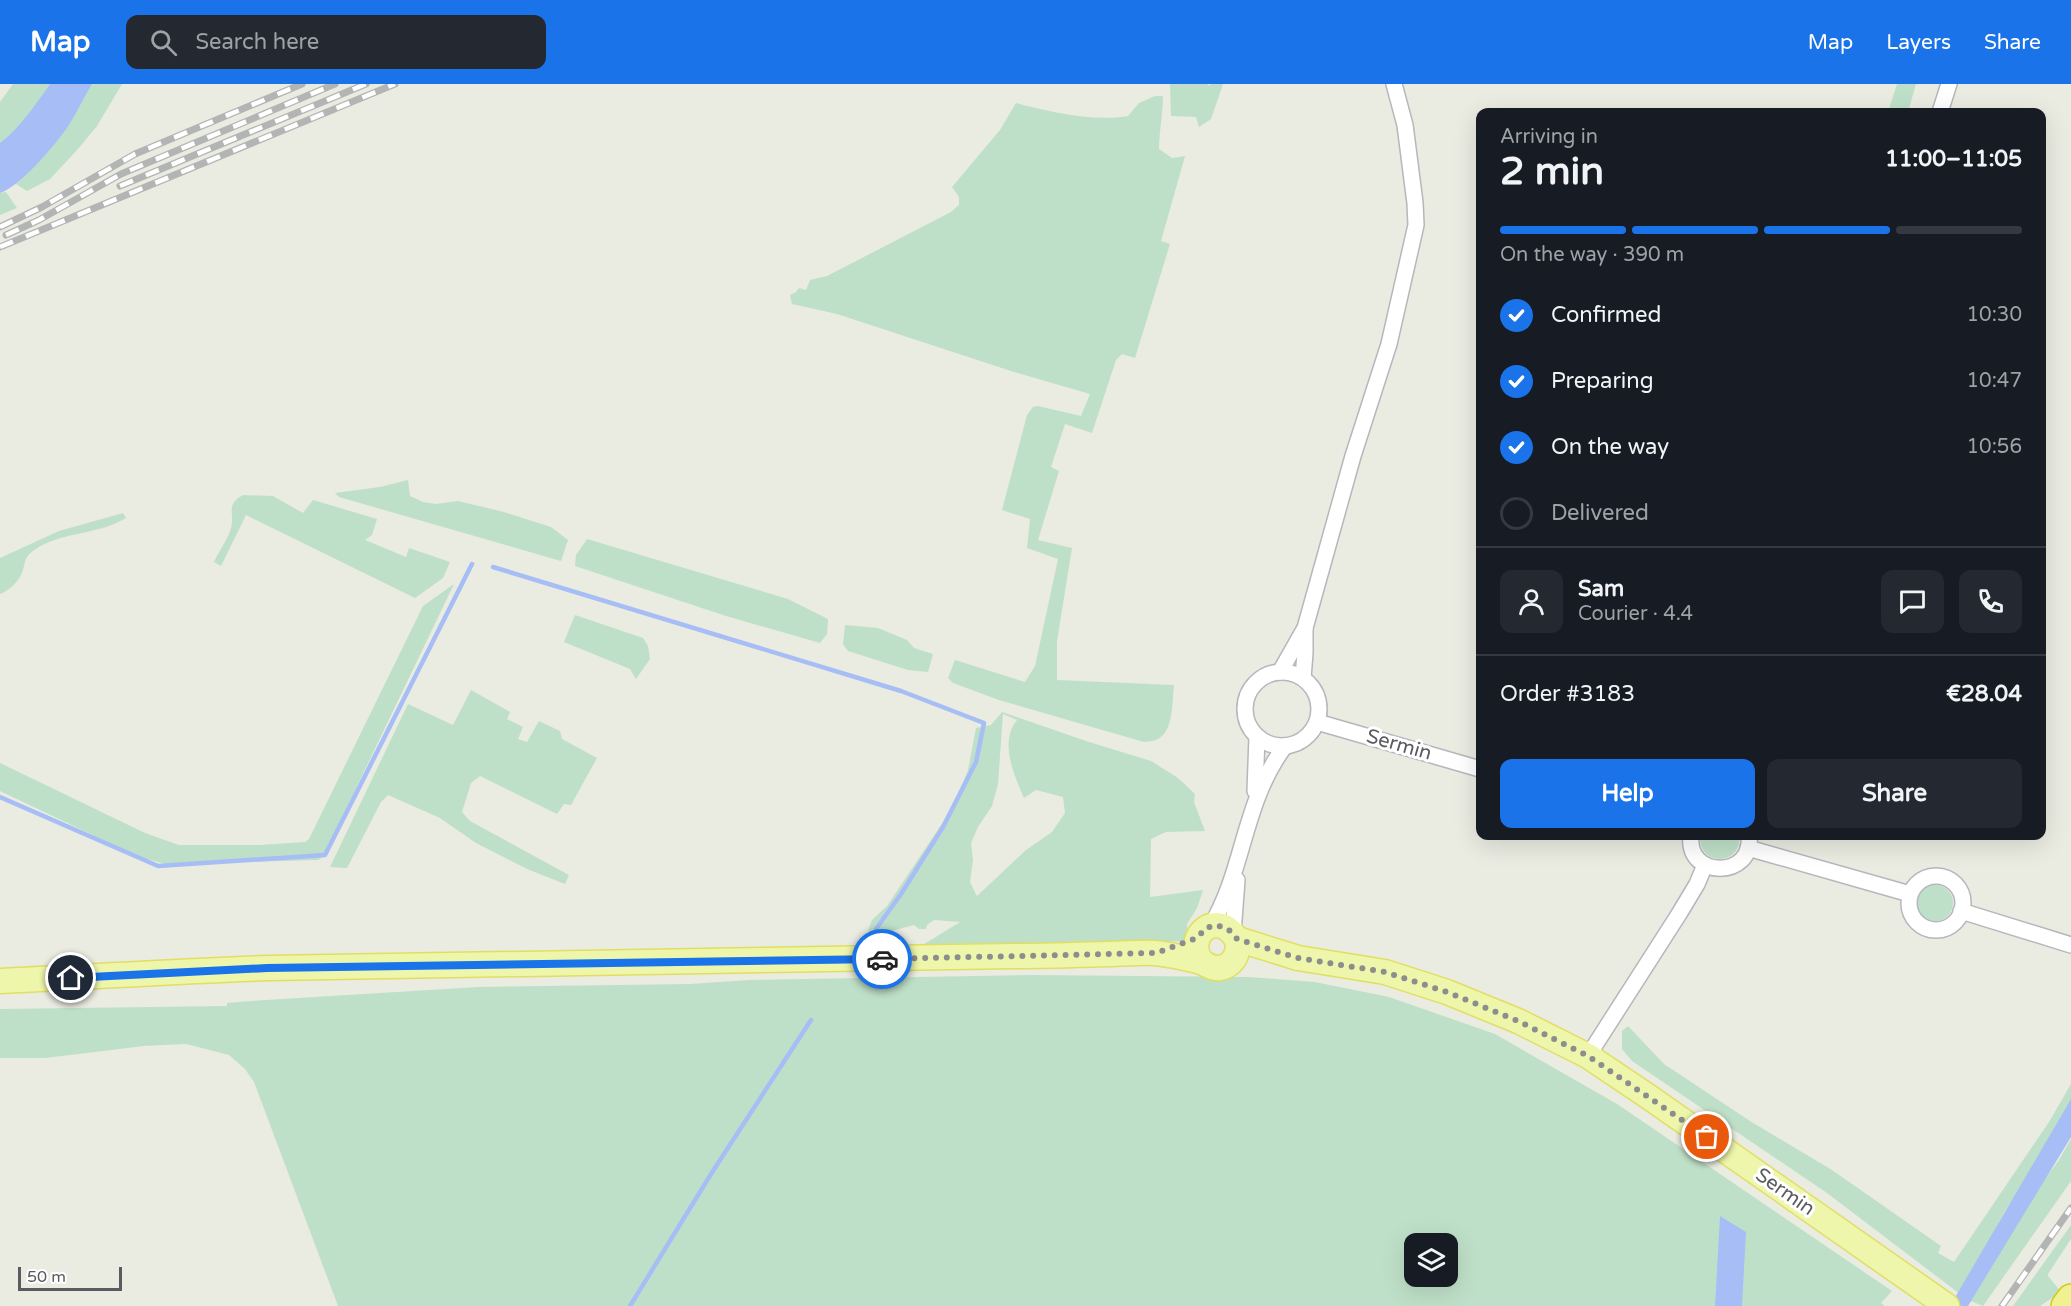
<!DOCTYPE html>
<html lang="en">
<head>
<meta charset="utf-8">
<style>
  body { margin:0; font-family:"Varela Round",sans-serif; background:#242831; color:#f1f3f6; height:100vh; display:flex; flex-direction:column; font-size:22px; white-space:nowrap }
  * { box-sizing:border-box; margin:0 }
  p { font-size:20px; color:#9ea1a6 }
  .icon { flex:none; width:33px; height:33px; fill:none; stroke:currentColor; stroke-width:2; stroke-linecap:round; stroke-linejoin:round }
  .map { position:relative; flex:1; overflow:hidden }
  .side { position:absolute; left:1476px; top:24px; width:570px; height:732px; display:flex; flex-direction:column; background:#171b24; border-radius:12px; box-shadow:0 6px 24px #0002 }
  .side>* { flex:none }
  .controls { position:absolute; left:1404px; top:1149px; display:grid; gap:12px }
  .controls a { display:grid; place-items:center; width:54px; height:54px; border-radius:12px; background:#171b24; box-shadow:0 6px 24px #0002; font-size:30px }
  .scale { position:absolute; left:18px; bottom:15px; width:104px; box-sizing:border-box; padding-left:6px; border:3px solid #595b60; border-top:0; font-size:16px; line-height:21px; white-space:nowrap; color:#595b60; -webkit-text-stroke:4px #fff; paint-order:stroke }
  .pin { position:absolute; display:grid; place-items:center; width:51px; height:51px; color:#fff; margin:-26px; border:3px solid #fff; border-radius:50%; box-shadow:0 2px 6px #0007 }
  .courier { position:absolute; display:grid; place-items:center; width:60px; height:60px; margin:-30px; border:4px solid #1a73e8; border-radius:50%; background:#fff; color:#222; box-shadow:0 2px 8px #0007 }
  .headline em { font-style:normal; font-weight:700 }
  .headline div { display:flex; flex-direction:column-reverse }
  .headline { display:flex; align-items:center; justify-content:space-between; height:102px; padding:0 24px }
  h1 { font-size:39px; font-weight:700; line-height:45px }
  .bar { display:grid; grid-template-columns:repeat(4,1fr); gap:9px 6px; align-content:center; height:72px; padding:0 24px }
  .bar i { height:8px; border-radius:4px; background:#363941 }
  .bar .active { background:#1a73e8 }
  .bar p { grid-column:span 4 }
  .line { display:flex; align-items:center; gap:15px; padding:0 24px; border-top:2px solid #363941 }
  .line div { flex:1 }
  .round { display:grid; place-items:center; flex:none; width:63px; height:63px; border-radius:12px; background:#242831 }
  ol { padding:0 24px; list-style:none }
  li { display:flex; align-items:center; gap:18px; height:66px }
  li p { margin-inline-start:auto }
  li .icon { padding:6px; border-radius:50%; background:#1a73e8; color:#fff; stroke-width:4 }
  li:last-child { color:#9ea1a6 }
  li i { width:33px; height:33px; border:3px solid #363941; border-radius:50% }
  .action { display:flex; gap:12px; margin-top:auto; padding:12px 24px }
  .action a { flex:1; height:69px; border-radius:12px; background:#1a73e8; color:#fff; font-size:24px; font-weight:700; line-height:69px; text-align:center }
  .action a+a { background:#242831; color:#f1f3f6 }
  header { display:flex; align-items:center; gap:36px; box-sizing:border-box; height:84px; padding:0 30px; background:#1a73e8; color:#fff }
  header strong { font-size:28px }
  nav { display:flex; gap:33px; margin-inline-start:auto; font-size:21px }
  .search { width:420px; height:54px; background:#242831; display:flex; align-items:center; gap:15px; box-sizing:border-box; padding:0 21px; border-radius:12px; color:#9ea1a6; font-size:22px }
  .map>svg:first-child { display:block }
  .green { fill:#bfe0c8; fill-rule:evenodd }
  .water { fill:#a6bef5 }
  .lines { fill:none; stroke-linecap:round; stroke-linejoin:round }
  .stream { stroke:#a6bef5; stroke-width:4.5 }
  .street-casing { stroke:#b6b7bc; stroke-width:18 }
  .primary-casing { stroke:#e1de63; stroke-width:27 }
  .highway-casing { stroke:#d4ca18; stroke-width:30 }
  .street { stroke:#fff; stroke-width:15 }
  .primary { stroke:#eef6ab; stroke-width:24 }
  .highway { stroke:#f0f191; stroke-width:27 }
  .rail-casing { stroke:#b3b4b4; stroke-width:7 }
  .rail { stroke:#fff; stroke-width:4.5; stroke-dasharray:14; stroke-linecap:butt }
  .done { stroke:#8c8d8d; stroke-width:6; stroke-dasharray:0 10.8 }
  .route { stroke:#1a73e8; stroke-width:8 }
  .labels { text-anchor:middle; dominant-baseline:central; stroke-width:6; stroke-linejoin:round; paint-order:stroke }
  .street-label { font-size:20px; fill:#595b60; stroke:#fff }
</style>
</head>
<body>
<header>
<strong>Map</strong>
<div class="search"><svg class="icon" aria-label="search" viewBox="0 0 24 24"><circle cx="10" cy="10" r="6"/><path d="M15 15l6 6"/></svg>Search here</div>
<nav><a>Map</a><a>Layers</a><a>Share</a></nav>
</header>
<div class="map">
<svg width="2071" height="1222" viewBox="0 0 2071 1222">
  <rect width="100%" height="100%" fill="#eaebe1"/>
  <!-- green -->
  <g class="green">
    <path d="M 13,0 L 50,0 C 35,21 21,45 0,60 L 0,18 Z"/>
    <path d="M 92,0 L 122,0 L 97,42 L 78,65 L 50,95 L 27,107 L 16,100 L 40,76 Z"/>
    <path d="M 1170,0 L 1208,0 L 1209,2 L 1211,0 L 1223,0 L 1211,35 L 1199,43 L 1196,33 L 1171,32 Z"/>
    <path d="M 1897,0 L 1916,0 L 1908,28 L 1888,28 Z"/>
    <path d="M 1155,12 L 1163,12 C 1163,30 1159,47 1159,65 L 1172,74 L 1185,72 L 1161,157 L 1170,160 L 1135,274 L 1122,270 L 1116,276 L 1092,349 L 1065,340 L 1051,383 L 1059,387 L 1038,456 L 1072,464 L 1057,557 L 1057,596 L 1174,601 C 1172,616 1174,647 1158,655 C 1155,657 1149,657 1144,658 L 999,616 L 953,599 L 948,594 L 955,576 L 1025,598 L 1035,582 L 1058,475 L 1027,464 L 1030,435 L 1002,426 L 1027,331 L 1033,323 L 1038,322 L 1081,332 L 1090,310 L 1014,288 L 837,230 L 792,220 L 790,211 L 796,208 L 799,204 L 806,206 L 810,196 L 827,192 L 951,128 L 959,121 L 959,113 L 952,103 L 1000,46 L 1016,19 C 1050,28 1093,38 1128,32 L 1139,19 Z"/>
    <path d="M 6,108 L 17,124 L 0,131 L 0,109 Z"/>
    <path d="M 408,396 L 410,412 L 423,418 L 436,420 L 458,417 L 504,428 L 551,443 L 568,456 L 561,477 L 339,413 L 335,409 L 380,403 Z"/>
    <path d="M 243,411 L 273,412 L 303,429 L 313,416 L 377,435 L 372,451 L 365,456 L 406,473 L 409,464 L 450,478 L 443,494 L 415,514 L 246,431 L 221,482 L 214,478 C 219,467 228,455 231,444 C 235,428 225,421 243,411 Z"/>
    <path d="M 123,429 L 126,434 C 97,452 60,447 33,467 C 22,475 26,482 21,491 C 17,499 8,507 0,510 L 0,474 L 59,447 Z"/>
    <path d="M 587,455 L 788,515 L 828,535 L 827,550 L 820,559 L 726,532 L 575,482 L 576,471 Z"/>
    <path d="M 454,500 L 323,773 L 318,776 L 165,780 L 137,772 L 0,707 L 0,679 L 145,749 L 179,761 L 260,761 L 305,758 L 309,755 L 423,522 Z"/>
    <path d="M 575,531 L 643,554 L 648,562 L 650,575 L 636,595 L 630,585 L 564,558 Z"/>
    <path d="M 845,541 L 878,544 L 907,556 L 914,564 L 933,570 L 928,588 L 908,586 L 848,567 L 843,560 Z"/>
    <path d="M 471,606 L 510,628 L 507,635 L 523,643 L 518,655 L 527,658 L 539,637 L 560,647 L 562,655 L 597,674 L 571,721 L 564,720 L 557,730 L 480,692 L 471,699 L 462,728 L 470,737 L 569,791 L 565,800 L 527,785 L 476,759 L 440,734 L 388,711 L 381,718 L 347,784 L 330,783 L 408,620 L 453,641 Z"/>
    <path d="M 1002,628 L 1086,657 L 1151,677 L 1178,694 L 1195,710 L 1194,718 L 1205,747 L 1166,748 L 1151,755 L 1150,813 L 1203,806 L 1197,824 L 1187,840 L 1187,853 L 1185,857 L 913,867 L 960,838 L 934,836 L 927,841 L 926,845 L 919,845 L 914,841 L 880,850 L 868,847 L 872,836 L 887,822 L 953,723 L 968,686 L 976,644 L 991,641 ZM 1003,630 L 1017,636 C 999,658 1014,691 1024,714 L 1036,706 L 1063,713 L 1065,729 L 1052,748 L 1026,766 L 977,812 L 970,798 L 973,776 L 971,759 L 978,743 L 992,722 L 998,700 Z"/>
    <path d="M 1700,752 L 1739,752 C 1742,781 1699,784 1700,752 Z"/>
    <circle cx="1935" cy="819" r="18"/>
    <path d="M 1031,891 L 1249,893 L 1315,898 L 1389,913 L 1495,950 L 1617,1020 L 1892,1207 L 1881,1219 L 1885,1222 L 338,1222 L 254,998 L 245,985 L 229,971 L 186,960 L 144,962 L 45,974 L 0,974 L 0,925 L 227,922 L 227,919 L 250,917 L 478,903 L 690,900 L 749,896 ZM 1414,1160 L 1448,1160 L 1448,1192 L 1414,1192 Z"/>
    <path d="M 1628,942 L 1664,980 L 1750,1037 L 1832,1086 L 1941,1162 L 1938,1169 L 1954,1178 L 2049,1038 L 2071,1000 L 2071,1030 L 2006,1125 L 1960,1210 L 1827,1109 L 1632,977 L 1622,965 L 1622,947 Z"/>
    <path d="M 2071,1055 L 2071,1097 L 1983,1222 L 1968,1216 L 2015,1136 L 2059,1076 Z"/>
    <path d="M 2071,1141 L 2071,1155 L 2048,1190 L 2048,1192 L 2061,1208 L 2040,1222 L 2013,1222 Z"/>
  </g>
  <!-- water -->
  <g class="water">
    <path d="M 50,0 L 92,0 C 84,13 77,28 69,41 C 57,59 20,103 0,109 L 0,59 C 20,44 35,21 50,0 Z"/>
    <path d="M 2071,1015 L 2071,1053 L 1968,1222 L 1950,1222 Z"/>
    <path d="M 1720,1132 L 1746,1148 L 1742,1222 L 1715,1222 Z"/>
  </g>
  <g class="lines">
    <!-- stream -->
    <g class="stream">
      <path d="M 493,483 L 901,607 L 984,639 L 976,678 L 943,743 L 901,810 L 876,845"/>
      <path d="M 0,713 L 158,782 L 325,771 L 472,480"/>
      <path d="M 630,1222 L 711,1090 L 811,936"/>
    </g>
    <defs>
      <g id="street">
        <path d="M 1940,28 L 1949,0"/>
        <circle cx="1282" cy="625" r="37"/>
        <path d="M 1280,588 L 1305,544 L 1353,372 L 1389,260 L 1416,141 L 1415,119 L 1405,41 L 1394,0"/>
        <path d="M 1303,594 L 1305,569 L 1305,544"/>
        <path d="M 1317,638 L 1480,685"/>
        <path d="M 1255,707 L 1257,653"/>
        <path d="M 1691,752 C 1686,795 1754,795 1749,752"/>
        <path d="M 1748,764 L 1910,810"/>
        <circle cx="1936" cy="819" r="27"/>
        <path d="M 1961,827 L 2071,861"/>
        <path d="M 1211,842 C 1245,784 1243,718 1285,662"/>
        <path d="M 1233,849 L 1237,796"/>
        <path d="M 1588,972 L 1679,830 L 1697,800 L 1705,781"/>
      </g>
      <g id="primary">
        <path d="M 1237,855 L 1298,874 L 1385,888 L 1447,908 L 1518,937 L 1588,972 L 1649,1013 L 1947,1222"/>
        <path d="M 0,897 C 89,893 179,887 268,884 C 517,878 766,878 1014,872 C 1046,872 1077,871 1108,870 C 1124,870 1140,868 1155,869 C 1166,870 1192,875 1201,878 C 1208,881 1212,885 1220,884 C 1237,881 1244,859 1231,848 C 1212,828 1184,855 1202,878"/>
      </g>
      <path id="highway" d="M 2065,1222 L 2071,1214"/>
    </defs>
    <!-- street casing -->
    <use href="#street" class="street-casing"/>
    <!-- primary casing -->
    <use href="#primary" class="primary-casing"/>
    <!-- highway casing -->
    <use href="#highway" class="highway-casing"/>
    <!-- street -->
    <use href="#street" class="street"/>
    <!-- primary -->
    <use href="#primary" class="primary"/>
    <!-- highway -->
    <use href="#highway" class="highway"/>
    <defs>
      <g id="rail">
        <path d="M 120,102 L 366,0"/>
        <path d="M 0,143 L 42,123 L 135,70 L 302,0"/>
        <path d="M 6,151 L 39,136 L 121,90 L 335,0"/>
        <path d="M 0,163 L 395,0"/>
        <path d="M 2002,1222 L 2071,1124"/>
      </g>
    </defs>
    <!-- rail casing -->
    <use href="#rail" class="rail-casing"/>
    <!-- rail -->
    <use href="#rail" class="rail"/>
  </g>
  <g class="lines">
    <!-- done -->
    <path class="done" d="M 882,875 L 1156,869 L 1197,854 L 1206,844 L 1216,841 L 1228,845 L 1237,855 L 1298,874 L 1385,888 L 1447,908 L 1518,937 L 1588,972 L 1707,1053"/>
    <!-- route -->
    <path class="route" d="M 71,894 L 267,884 L 882,875"/>
  </g>
  <g class="labels">
    <!-- street labels -->
    <g class="street-label">
      <text transform="translate(1399 661) rotate(16)">Sermin</text>
      <text transform="translate(1785 1108) rotate(35)">Sermin</text>
    </g>
  </g>
</svg>
<div class="controls">
<a><svg class="icon" aria-label="layers" viewBox="0 0 24 24"><path d="M12 4l9 5-9 5-9-5zM3 14l9 5 9-5"/></svg></a>
</div>
<div class="scale">50 m</div>
<div class="pin" style="left:1707px;top:1053px;background:#ea580c"><svg class="icon" aria-label="bag" viewBox="0 0 24 24"><path d="M5 8h14l-1 12H6zM9 8a3 3 0 0 1 6 0"/></svg></div>
<div class="pin" style="left:71px;top:894px;background:#1f2937"><svg class="icon" aria-label="home" viewBox="0 0 24 24"><path d="M3 11l9-7 9 7M6 9v11h12V9"/></svg></div>
<div class="courier" style="left:882px;top:875px"><svg class="icon" aria-label="car" viewBox="0 0 24 24"><path d="M5 17H2v-5l4-1 3-4h7l3 4 3 1v5h-3M9 17h6M6 11h13"/><circle cx="7" cy="17" r="2"/><circle cx="17" cy="17" r="2"/></svg></div>
<section class="side">
<div class="headline"><div><h1>2 min</h1><p>Arriving in</p></div><em>11:00–11:05</em></div>
<div class="bar"><i class="active"></i><i class="active"></i><i class="active"></i><i></i><p>On the way · 390 m</p></div>
<ol>
<li><svg class="icon" aria-label="check" viewBox="0 0 24 24"><path d="M5 12l5 5 9-10"/></svg>Confirmed<p>10:30</p></li>
<li><svg class="icon" aria-label="check" viewBox="0 0 24 24"><path d="M5 12l5 5 9-10"/></svg>Preparing<p>10:47</p></li>
<li><svg class="icon" aria-label="check" viewBox="0 0 24 24"><path d="M5 12l5 5 9-10"/></svg>On the way<p>10:56</p></li>
<li><i></i>Delivered</li>
</ol>
<div class="line" style="height:108px"><a class="round"><svg class="icon" aria-label="person" viewBox="0 0 24 24"><circle cx="12" cy="8" r="4"/><path d="M4 21q1-7 8-7t8 7"/></svg></a><div><b>Sam</b><p>Courier · 4.4</p></div><a class="round"><svg class="icon" aria-label="chat" viewBox="0 0 24 24"><path d="M4 5h16v11H9l-5 4z"/></svg></a><a class="round"><svg class="icon" aria-label="phone" viewBox="0 0 24 24"><path d="M5 4h4l2 5-3 2q2 4 5 5l2-3 5 2v4C11 20 4 13 5 4z"/></svg></a></div>
<div class="line" style="height:78px"><div>Order #3183</div><b>€28.04</b></div>
<div class="action"><a>Help</a><a>Share</a></div>
</section>
</div>
</body>
</html>
